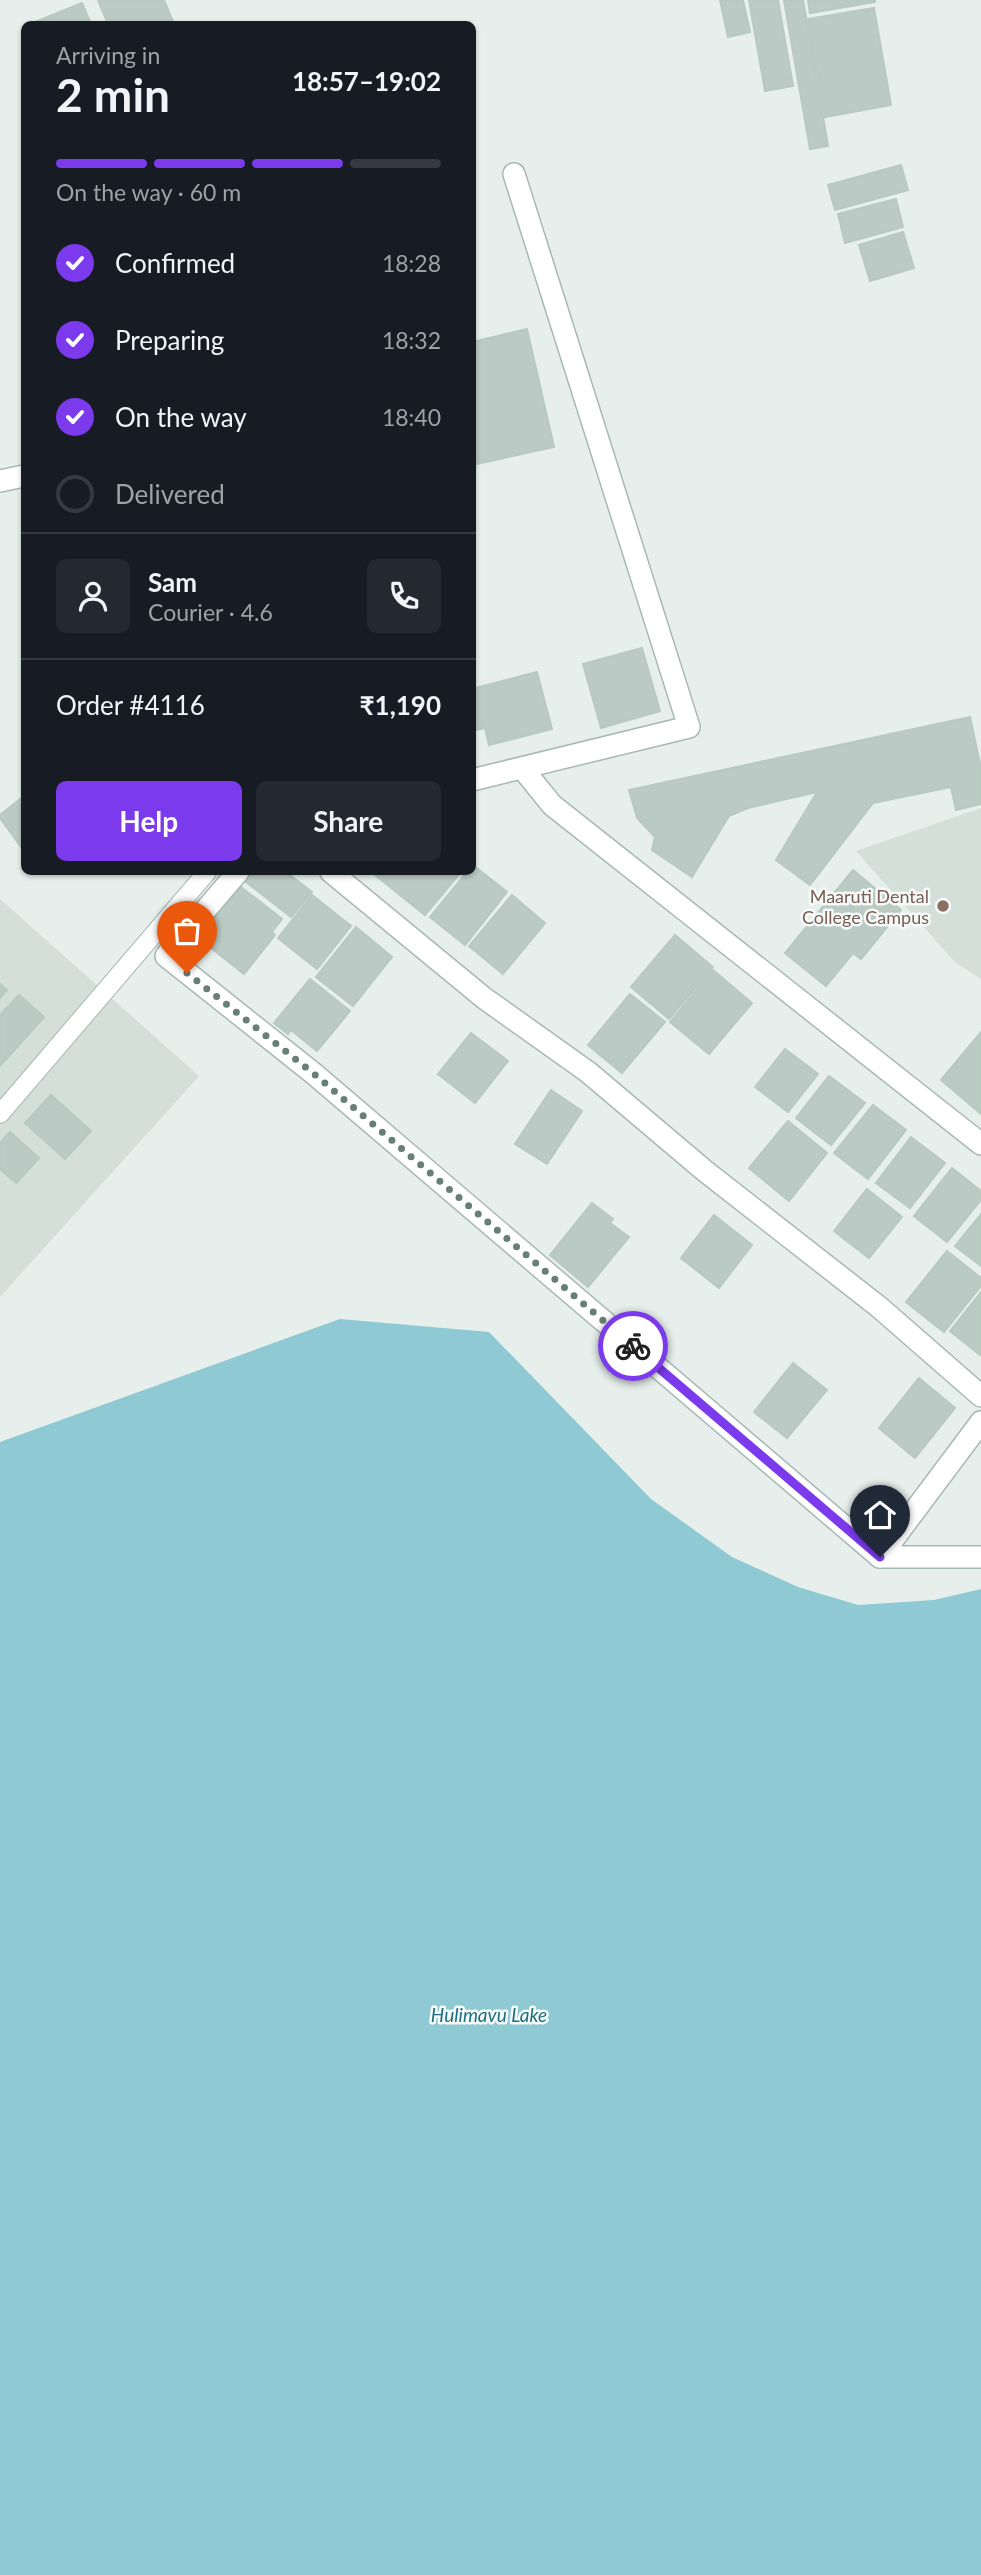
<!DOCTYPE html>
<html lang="en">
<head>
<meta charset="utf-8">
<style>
  body { margin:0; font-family:Lato,sans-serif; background:#242831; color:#f1f3f6; height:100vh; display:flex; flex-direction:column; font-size:26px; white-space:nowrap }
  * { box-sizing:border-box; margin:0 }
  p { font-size:23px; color:#9ea1a6 }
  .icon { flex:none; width:38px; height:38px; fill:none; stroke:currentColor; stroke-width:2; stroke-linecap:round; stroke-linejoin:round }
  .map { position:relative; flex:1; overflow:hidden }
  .drawer { position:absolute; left:21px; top:21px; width:455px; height:854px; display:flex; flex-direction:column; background:#171b24; border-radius:10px; box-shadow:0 2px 5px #0004 }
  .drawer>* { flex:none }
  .pin { position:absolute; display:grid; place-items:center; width:60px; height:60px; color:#fff; margin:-72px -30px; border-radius:50% 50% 50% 0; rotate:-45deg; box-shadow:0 0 7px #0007 }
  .pin .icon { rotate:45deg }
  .courier { position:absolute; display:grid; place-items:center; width:70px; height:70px; margin:-35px; border:5px solid #7c3aed; border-radius:50%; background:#fff; color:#222; box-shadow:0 2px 9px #0007 }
  .head em { font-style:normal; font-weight:700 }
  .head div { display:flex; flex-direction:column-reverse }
  .head { display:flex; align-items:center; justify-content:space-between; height:119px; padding:0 35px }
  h1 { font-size:46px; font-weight:700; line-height:52px }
  .bar { display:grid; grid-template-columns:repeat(4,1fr); gap:10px 7px; align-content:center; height:84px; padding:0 35px }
  .bar i { height:9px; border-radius:5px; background:#363941 }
  .bar .current { background:#7c3aed }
  .bar p { grid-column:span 4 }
  .line { display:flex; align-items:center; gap:18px; padding:0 35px; border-top:2px solid #363941 }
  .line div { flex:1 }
  .round { display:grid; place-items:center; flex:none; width:74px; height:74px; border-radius:10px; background:#242831 }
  ol { padding:0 35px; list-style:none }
  li { display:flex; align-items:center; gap:21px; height:77px }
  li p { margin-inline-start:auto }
  li .icon { padding:7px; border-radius:50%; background:#7c3aed; color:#fff; stroke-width:4 }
  li:last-child { color:#9ea1a6 }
  li i { width:38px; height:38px; border:4px solid #363941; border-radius:50% }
  .button { display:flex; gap:14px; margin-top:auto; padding:14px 35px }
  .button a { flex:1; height:80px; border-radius:10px; background:#7c3aed; color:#fff; font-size:28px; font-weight:700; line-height:80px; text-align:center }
  .button a+a { background:#242831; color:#f1f3f6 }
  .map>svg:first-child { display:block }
  .built { fill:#d4dfda }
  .water { fill:#8ec9d4 }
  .building { fill:#bbcac4; stroke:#b8c9c2; stroke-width:2 }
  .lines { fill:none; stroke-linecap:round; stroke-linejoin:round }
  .service-casing { stroke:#a8b8b2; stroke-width:20 }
  .minor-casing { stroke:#a8b8b2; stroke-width:24 }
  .service { stroke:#fff; stroke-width:18 }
  .minor { stroke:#fff; stroke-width:21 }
  .done { stroke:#687f78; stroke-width:7; stroke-dasharray:0 12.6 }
  .route { stroke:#7c3aed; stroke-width:9 }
  .education-dot { fill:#8d6e63; stroke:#f7fbf9; stroke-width:2.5 }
  .labels { text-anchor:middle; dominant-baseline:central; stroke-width:5; stroke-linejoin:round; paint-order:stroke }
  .education-label { font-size:18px; fill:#785e54; stroke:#f7fbf9; text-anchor:end }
  .water-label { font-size:19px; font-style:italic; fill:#1c6f80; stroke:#f7fbf9 }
</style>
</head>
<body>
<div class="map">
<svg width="981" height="2575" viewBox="0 0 981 2575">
  <rect width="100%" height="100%" fill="#e6efeb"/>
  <!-- built -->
  <g class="built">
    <path d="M 981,808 L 981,979 L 955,962 L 856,851 Z"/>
    <path d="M 0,899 L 199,1076 L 0,1297 Z"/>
  </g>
  <!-- water -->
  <path class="water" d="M 340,1319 L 489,1332 L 651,1499 L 732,1557 L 798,1587 L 858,1605 L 934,1600 L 981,1589 L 981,2575 L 0,2575 L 0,1442 Z"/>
  <!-- building -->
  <g class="building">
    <path d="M 98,0 L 164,0 L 174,24 L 108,24 Z"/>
    <path d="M 720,0 L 743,0 L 750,32 L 728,37 Z"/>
    <path d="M 749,0 L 778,0 L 793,86 L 765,91 Z"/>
    <path d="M 784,0 L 803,0 L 828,146 L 810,149 Z"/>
    <path d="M 808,0 L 875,0 L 875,2 L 810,13 Z"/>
    <path d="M 82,3 L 91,24 L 30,24 Z"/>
    <path d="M 874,8 L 891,105 L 825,117 L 808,19 Z"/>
    <path d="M 901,165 L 908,190 L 835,210 L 828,185 Z"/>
    <path d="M 896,199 L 903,227 L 845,243 L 838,214 Z"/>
    <path d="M 903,232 L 914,268 L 870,281 L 859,245 Z"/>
    <path d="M 527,329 L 554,447 L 472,465 L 472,342 Z"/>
    <path d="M 642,648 L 660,711 L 601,728 L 583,664 Z"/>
    <path d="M 537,672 L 552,729 L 489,745 L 485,728 L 472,731 L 472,689 Z"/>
    <path d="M 970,717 L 981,768 L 981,804 L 956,810 L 951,787 L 873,803 L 810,885 L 776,860 L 817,792 L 748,808 L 729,816 L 692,877 L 652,850 L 655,837 L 637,818 L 629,790 Z"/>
    <path d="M 24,796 L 24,851 L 0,818 L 0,815 Z"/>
    <path d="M 473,865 L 507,892 L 465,945 L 430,917 L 467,872 L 472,872 Z"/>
    <path d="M 853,870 L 901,910 L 861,959 L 853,953 L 826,986 L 785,953 Z"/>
    <path d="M 252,872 L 286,872 L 312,892 L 291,917 L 245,881 Z"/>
    <path d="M 378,872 L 461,872 L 425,915 L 375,875 Z"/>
    <path d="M 236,883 L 282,919 L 272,932 L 275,935 L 244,974 L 195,935 Z"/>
    <path d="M 312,895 L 351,926 L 317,969 L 278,938 Z"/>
    <path d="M 512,895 L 545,923 L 503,974 L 469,946 Z"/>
    <path d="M 356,927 L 392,957 L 353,1006 L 316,977 Z"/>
    <path d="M 675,935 L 713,967 L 669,1019 L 631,987 Z"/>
    <path d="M 713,970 L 752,1003 L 709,1054 L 670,1022 Z"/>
    <path d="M 310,979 L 350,1011 L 317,1051 L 291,1030 L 288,1034 L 274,1023 Z"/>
    <path d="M 0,984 L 7,990 L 0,998 Z"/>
    <path d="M 630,994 L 665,1022 L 622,1073 L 588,1045 Z"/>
    <path d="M 19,995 L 44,1017 L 0,1066 L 0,1015 Z"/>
    <path d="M 981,1032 L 981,1114 L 941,1080 Z"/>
    <path d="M 471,1033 L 508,1061 L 475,1103 L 438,1074 Z"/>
    <path d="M 785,1049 L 818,1074 L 788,1112 L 755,1087 Z"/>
    <path d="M 829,1076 L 865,1103 L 831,1145 L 796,1118 Z"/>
    <path d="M 551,1090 L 582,1111 L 547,1164 L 515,1144 Z"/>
    <path d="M 51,1095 L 91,1131 L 65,1159 L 25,1123 Z"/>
    <path d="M 873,1105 L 906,1130 L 868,1179 L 834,1153 Z"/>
    <path d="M 788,1121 L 827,1153 L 789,1201 L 749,1168 Z"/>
    <path d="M 10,1132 L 39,1158 L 16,1183 L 0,1169 L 0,1143 Z"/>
    <path d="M 911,1137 L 945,1163 L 910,1208 L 876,1183 Z"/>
    <path d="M 952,1168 L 981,1191 L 981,1200 L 947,1242 L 914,1216 Z"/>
    <path d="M 867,1189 L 902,1217 L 869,1258 L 834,1231 Z"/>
    <path d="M 592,1203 L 613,1219 L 610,1223 L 629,1237 L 588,1287 L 550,1255 Z"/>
    <path d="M 981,1214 L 981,1266 L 955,1246 Z"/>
    <path d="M 714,1215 L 752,1245 L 719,1288 L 681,1258 Z"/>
    <path d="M 947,1251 L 981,1278 L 981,1286 L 944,1332 L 906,1302 Z"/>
    <path d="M 981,1292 L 981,1353 L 980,1355 L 950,1331 Z"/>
    <path d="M 793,1363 L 827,1390 L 787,1438 L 754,1412 Z"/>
    <path d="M 919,1378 L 955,1408 L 915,1458 L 879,1428 Z"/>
  </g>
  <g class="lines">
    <defs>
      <path id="service" d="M 0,1114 L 207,872"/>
      <g id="minor">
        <path d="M 0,481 L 24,476"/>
        <path d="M 522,768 L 552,805 L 981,1144"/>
        <path d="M 472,780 L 689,727 L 514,174"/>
        <path d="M 238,872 L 166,956 L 313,1073 L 880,1557 L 981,1422"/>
        <path d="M 331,872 L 484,998 L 588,1072 L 705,1171 L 879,1307 L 981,1396"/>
        <path d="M 880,1557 L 981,1557"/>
      </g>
    </defs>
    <!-- service casing -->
    <use href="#service" class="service-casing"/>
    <!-- minor casing -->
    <use href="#minor" class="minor-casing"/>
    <!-- service -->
    <use href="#service" class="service"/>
    <!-- minor -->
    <use href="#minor" class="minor"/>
  </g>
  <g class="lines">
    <!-- done -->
    <path class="done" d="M 187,973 L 313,1073 L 633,1346"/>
    <!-- route -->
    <path class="route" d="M 633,1346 L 880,1557"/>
  </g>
  <!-- markers -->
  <circle class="education-dot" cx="943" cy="906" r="7"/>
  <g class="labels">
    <!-- education labels -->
    <g class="education-label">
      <text x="929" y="896">Maaruti Dental<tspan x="929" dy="21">College Campus</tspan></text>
    </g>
    <!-- water labels -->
    <g class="water-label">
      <text x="489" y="2014">Hulimavu Lake</text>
    </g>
  </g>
</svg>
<div class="pin" style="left:187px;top:973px;background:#ea580c"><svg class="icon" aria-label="bag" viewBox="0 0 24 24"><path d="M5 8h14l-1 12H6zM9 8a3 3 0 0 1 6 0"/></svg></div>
<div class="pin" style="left:880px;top:1557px;background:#1f2937"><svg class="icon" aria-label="home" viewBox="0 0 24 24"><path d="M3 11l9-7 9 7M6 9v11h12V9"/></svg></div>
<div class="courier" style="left:633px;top:1346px"><svg class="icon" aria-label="bike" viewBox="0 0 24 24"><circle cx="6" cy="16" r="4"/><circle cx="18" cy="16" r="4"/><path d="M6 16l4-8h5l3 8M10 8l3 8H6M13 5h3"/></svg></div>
<section class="drawer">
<div class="head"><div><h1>2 min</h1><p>Arriving in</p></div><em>18:57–19:02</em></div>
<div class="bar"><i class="current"></i><i class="current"></i><i class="current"></i><i></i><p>On the way · 60 m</p></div>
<ol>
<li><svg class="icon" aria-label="check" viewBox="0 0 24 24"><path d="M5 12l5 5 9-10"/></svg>Confirmed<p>18:28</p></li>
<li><svg class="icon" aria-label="check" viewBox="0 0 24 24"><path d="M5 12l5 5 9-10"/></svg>Preparing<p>18:32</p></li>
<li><svg class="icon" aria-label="check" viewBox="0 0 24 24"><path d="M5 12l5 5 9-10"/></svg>On the way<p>18:40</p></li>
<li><i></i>Delivered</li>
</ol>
<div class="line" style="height:126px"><a class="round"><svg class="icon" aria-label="person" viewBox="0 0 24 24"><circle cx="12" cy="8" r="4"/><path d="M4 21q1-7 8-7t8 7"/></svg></a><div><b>Sam</b><p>Courier · 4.6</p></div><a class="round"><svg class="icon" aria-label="phone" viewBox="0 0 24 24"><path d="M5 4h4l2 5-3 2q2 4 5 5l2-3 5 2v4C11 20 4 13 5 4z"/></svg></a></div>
<div class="line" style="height:91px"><div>Order #4116</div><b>₹1,190</b></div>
<div class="button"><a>Help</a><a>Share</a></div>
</section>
</div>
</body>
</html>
